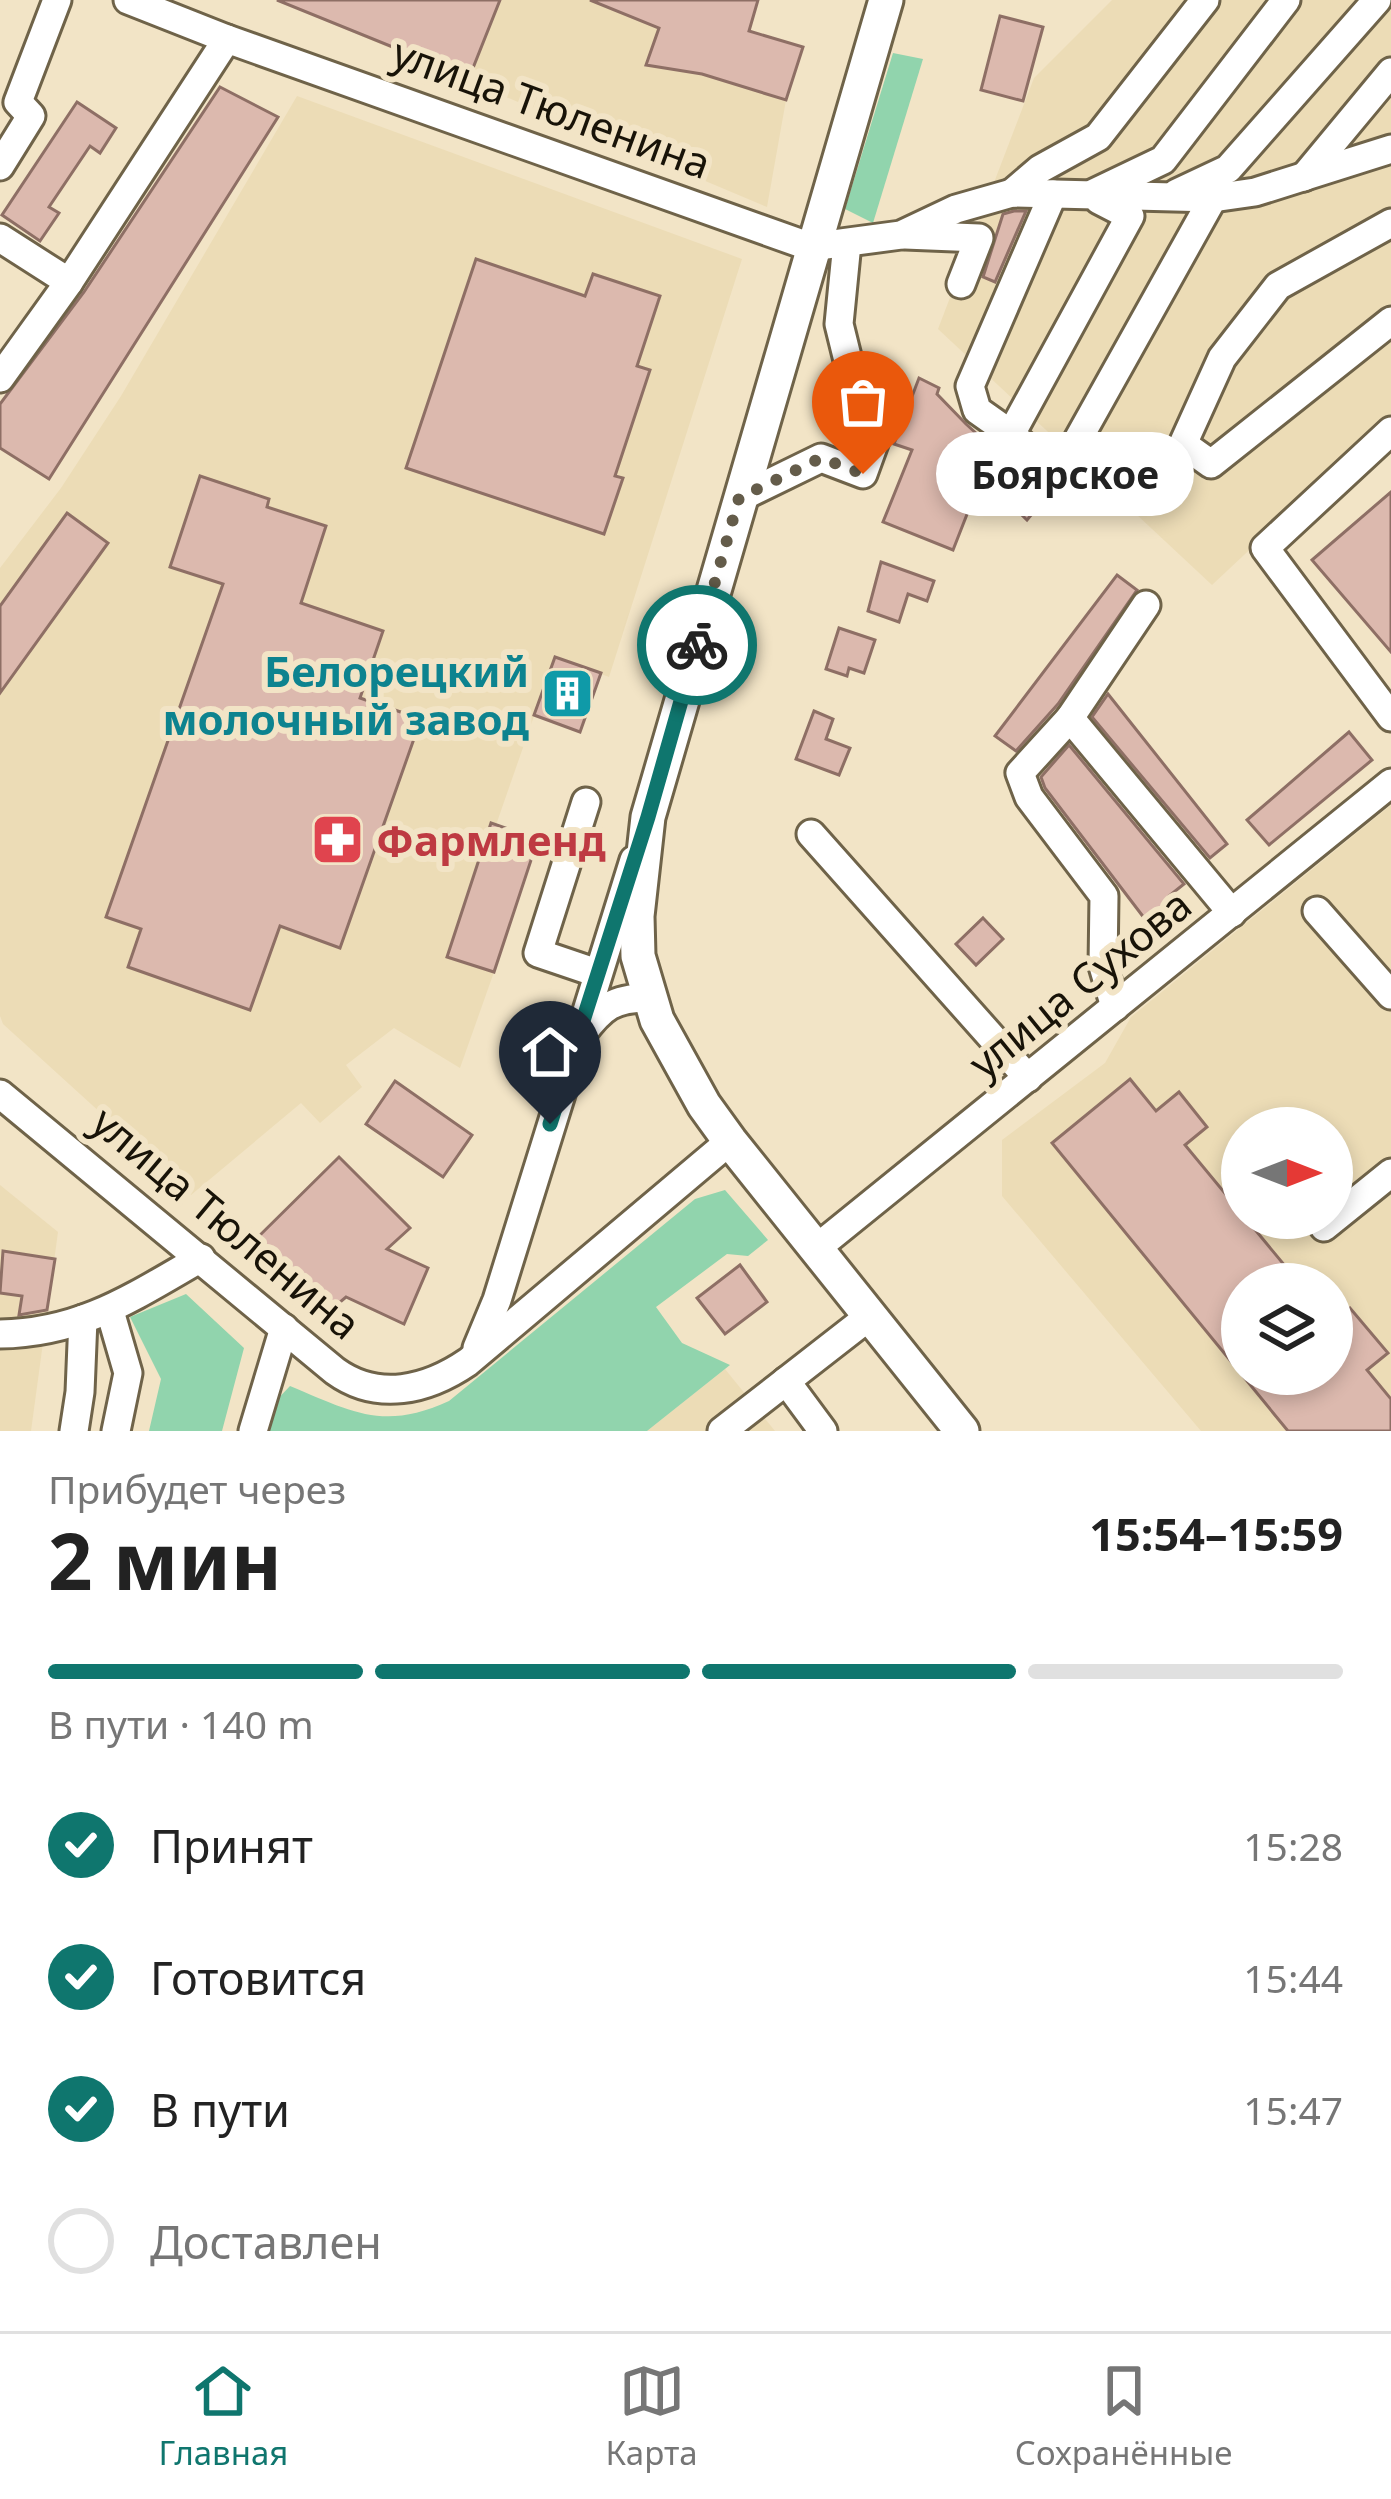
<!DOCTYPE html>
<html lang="ru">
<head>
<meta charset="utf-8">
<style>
  body { margin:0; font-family:"Noto Sans",sans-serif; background:#f2f2f2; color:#222; height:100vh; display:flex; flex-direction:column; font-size:45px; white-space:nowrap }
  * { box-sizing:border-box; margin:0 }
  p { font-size:39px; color:#767676 }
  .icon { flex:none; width:66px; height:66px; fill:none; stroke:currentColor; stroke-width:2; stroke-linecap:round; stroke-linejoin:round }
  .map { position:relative; height:1431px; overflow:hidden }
  .panel { display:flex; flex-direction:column; background:#fff; flex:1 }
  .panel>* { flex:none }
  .needle { width:78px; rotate:90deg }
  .buttons { position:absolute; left:1221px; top:1107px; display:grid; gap:24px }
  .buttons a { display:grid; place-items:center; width:132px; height:132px; border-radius:50%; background:#fff; box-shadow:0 6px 18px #0003; font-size:60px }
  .pin { position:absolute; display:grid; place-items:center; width:102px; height:102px; color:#fff; margin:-123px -51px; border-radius:50% 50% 50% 0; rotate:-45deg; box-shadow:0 0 12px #0007 }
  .pin .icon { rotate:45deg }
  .courier { position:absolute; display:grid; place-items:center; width:120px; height:120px; margin:-60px; border:9px solid #0f766e; border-radius:50%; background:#fff; color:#222; box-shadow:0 3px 15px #0007 }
  .bubble { position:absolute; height:84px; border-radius:42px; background:#fff; box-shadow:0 6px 18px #0003; font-size:39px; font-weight:700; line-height:84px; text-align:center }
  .overview em { font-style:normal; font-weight:700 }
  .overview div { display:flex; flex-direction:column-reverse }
  .overview { display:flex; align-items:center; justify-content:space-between; height:204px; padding:0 48px }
  h1 { font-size:78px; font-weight:700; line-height:90px }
  .bar { display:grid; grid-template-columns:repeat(4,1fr); gap:18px 12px; align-content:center; height:144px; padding:0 48px }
  .bar i { height:15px; border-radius:9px; background:#e0e0e0 }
  .bar .active { background:#0f766e }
  .bar p { grid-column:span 4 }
  ol { padding:0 48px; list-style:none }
  li { display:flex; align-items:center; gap:36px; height:132px }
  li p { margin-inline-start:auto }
  li .icon { padding:12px; border-radius:50%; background:#0f766e; color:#fff; stroke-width:4 }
  li:last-child { color:#767676 }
  li i { width:66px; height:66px; border:6px solid #e0e0e0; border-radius:50% }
  .menu { display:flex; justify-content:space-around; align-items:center; height:168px; border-top:3px solid #e0e0e0; background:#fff; font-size:33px; color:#767676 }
  .menu a { display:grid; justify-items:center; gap:6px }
  .menu .active { color:#0f766e }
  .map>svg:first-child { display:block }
  .built { fill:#ecdcb6; fill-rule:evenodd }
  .green { fill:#91d4ad }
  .building { fill:#dcb9ae; stroke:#8e6f65; stroke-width:3 }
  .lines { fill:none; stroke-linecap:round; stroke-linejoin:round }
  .minor-casing { stroke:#6f6349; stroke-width:33 }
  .major-casing { stroke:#6f6349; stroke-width:39 }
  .minor { stroke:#fff; stroke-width:27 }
  .major { stroke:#fff; stroke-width:33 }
  .done { stroke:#645c4a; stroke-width:12; stroke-dasharray:0 21.6 }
  .route { stroke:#0f766e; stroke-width:15 }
  .labels { text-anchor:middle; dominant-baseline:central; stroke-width:12; stroke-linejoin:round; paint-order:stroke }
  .street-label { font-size:42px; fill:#181308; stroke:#f2e4c6 }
  .culture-label { font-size:42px; font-weight:bold; fill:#0d838f; stroke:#f2e4c6; text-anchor:end }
  .health-label { font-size:42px; font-weight:bold; fill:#be3a42; stroke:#f2e4c6; text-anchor:start }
</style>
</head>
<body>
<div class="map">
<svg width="1391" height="1431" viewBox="0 0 1391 1431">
  <rect width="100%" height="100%" fill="#f2e4c6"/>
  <!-- built -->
  <g class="built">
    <path d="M 276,0 L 724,0 L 702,74 L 786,100 L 767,207 Z"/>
    <path d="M 1112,0 L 1391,0 L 1391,417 L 1212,585 L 938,329 L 1034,78 Z"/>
    <path d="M 297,96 L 742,259 L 609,677 L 601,674 L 580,732 L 534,716 L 496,825 L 491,824 L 447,956 L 494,972 L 460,1068 L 394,1028 L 346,1065 L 362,1087 L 320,1123 L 301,1103 L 191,1195 L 3,1024 L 0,1016 L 0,568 L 61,488 L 121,396 Z"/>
    <path d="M 1391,805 L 1391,1431 L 1201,1431 L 1002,1196 L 1002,1140 L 1105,1063 L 1131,1017 ZM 1242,1128 L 1332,1128 L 1332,1218 L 1242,1218 ZM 1242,1284 L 1332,1284 L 1332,1374 L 1242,1374 Z"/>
    <path d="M 0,1185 L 58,1232 L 31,1431 L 0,1431 Z"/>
    <path d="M 725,1369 L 775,1431 L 647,1431 Z"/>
  </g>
  <!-- green -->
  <g class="green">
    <path d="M 893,53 L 923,59 L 873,223 L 845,209 Z"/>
    <path d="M 725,1190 L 768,1240 L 748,1256 L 727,1254 L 656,1307 L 682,1343 L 730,1365 L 647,1431 L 262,1431 L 269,1408 L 290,1386 C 352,1412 384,1431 449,1401 L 695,1199 Z"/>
    <path d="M 186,1294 L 244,1348 L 222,1431 L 149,1431 L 161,1379 L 130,1317 Z"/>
  </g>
  <!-- building -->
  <g class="building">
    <path d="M 277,0 L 500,0 L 469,78 Z"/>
    <path d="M 590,0 L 758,0 L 749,31 L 803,47 L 786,100 L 702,74 L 646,65 L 659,28 Z"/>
    <path d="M 1000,16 L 1043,27 L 1023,101 L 981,90 Z"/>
    <path d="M 220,87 L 278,117 L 49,479 L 0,448 L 0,404 L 84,292 Z"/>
    <path d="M 77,102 L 116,128 L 100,153 L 90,146 L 49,207 L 59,213 L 40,241 L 2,215 Z"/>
    <path d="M 1014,211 L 1026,211 L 995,282 L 983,277 L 1003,214 Z"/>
    <path d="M 476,259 L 585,296 L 593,274 L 660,296 L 637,366 L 650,370 L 615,476 L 623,478 L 604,534 L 406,468 Z"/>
    <path d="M 919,378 L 939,388 L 937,394 L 966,424 L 1046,497 L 1027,520 L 982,476 L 953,550 L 883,522 L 912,450 L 894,444 Z"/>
    <path d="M 200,476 L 269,499 L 267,507 L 326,526 L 301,603 L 383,631 L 360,698 L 421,719 L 340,948 L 280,926 L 250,1010 L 128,967 L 141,929 L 106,917 L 223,584 L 170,567 Z"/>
    <path d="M 1391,492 L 1391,652 L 1312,560 Z"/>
    <path d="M 67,513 L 108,543 L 0,693 L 0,606 Z"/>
    <path d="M 881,562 L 934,581 L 927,601 L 908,594 L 899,622 L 868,611 Z"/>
    <path d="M 1117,575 L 1137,590 L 1058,704 L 1016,751 L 995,736 Z"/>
    <path d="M 839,628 L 875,640 L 864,673 L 849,668 L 847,676 L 826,669 Z"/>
    <path d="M 555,657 L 601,673 L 580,732 L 534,715 Z"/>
    <path d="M 1108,694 L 1227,844 L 1210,858 L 1092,717 Z"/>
    <path d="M 814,711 L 833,719 L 826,739 L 850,748 L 839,775 L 796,759 Z"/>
    <path d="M 1349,732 L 1372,760 L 1269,845 L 1247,820 Z"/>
    <path d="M 1069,745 L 1184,884 L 1169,896 L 1174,902 L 1148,923 L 1045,788 L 1041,777 Z"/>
    <path d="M 491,823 L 538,839 L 494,972 L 447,957 Z"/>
    <path d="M 983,918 L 1003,939 L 976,965 L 956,944 Z"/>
    <path d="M 1130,1079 L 1156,1111 L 1179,1092 L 1207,1127 L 1185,1145 L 1300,1284 L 1242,1284 L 1242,1374 L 1332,1374 L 1332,1323 L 1350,1308 L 1388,1353 L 1367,1370 L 1391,1399 L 1391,1431 L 1288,1431 L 1052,1143 Z"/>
    <path d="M 395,1081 L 472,1135 L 443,1177 L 366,1124 Z"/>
    <path d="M 339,1157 L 410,1228 L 387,1249 L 428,1268 L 404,1324 L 346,1297 L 326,1314 L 254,1241 Z"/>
    <path d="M 3,1251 L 55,1259 L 47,1310 L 19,1315 L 22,1296 L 0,1293 Z"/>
    <path d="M 740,1265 L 767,1302 L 725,1334 L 697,1298 Z"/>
  </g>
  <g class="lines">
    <defs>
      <g id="minor">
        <path d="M 128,0 L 227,39 L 811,247 L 901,235 L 956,209 L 1012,193 L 1213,198 L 1255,192 L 1391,149"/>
        <path d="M 0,166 L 31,116 L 18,102 L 57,0"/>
        <path d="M 1304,177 L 1391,72"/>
        <path d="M 1012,193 L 1040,169 L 1098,137 L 1205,0"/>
        <path d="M 1094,193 L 1163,160 L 1286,0"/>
        <path d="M 1177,193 L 1228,169 L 1377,0"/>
        <path d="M 1099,200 L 1130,216 L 1011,434 L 1040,460 L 1066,461 L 1213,198"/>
        <path d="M 1391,223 L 1278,286 L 1222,358 L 1183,444 L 1211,464 L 1391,321"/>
        <path d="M 905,235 L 979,238 L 961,284"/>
        <path d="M 0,238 L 69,282"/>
        <path d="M 0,378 L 69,282 L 227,39"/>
        <path d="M 1391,431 L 1265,548 L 1391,717"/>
        <path d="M 1011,434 L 977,410 L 970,386 L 1053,194"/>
        <path d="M 739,498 L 821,458 L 863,474 L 888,405 L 856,393 L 839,324 L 847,243"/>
        <path d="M 1070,718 L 1232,913"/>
        <path d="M 586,802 L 538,953 L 597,973"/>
        <path d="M 811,834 L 1028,1078"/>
        <path d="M 1317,911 L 1391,995"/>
        <path d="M 1115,1007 L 1103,966 L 1104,896 L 1029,797 L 1020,773 L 1070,718 L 1146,605"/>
        <path d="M 582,1034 C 602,1007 614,998 647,998"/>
        <path d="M 0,1094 L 335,1371 C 378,1402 427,1390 468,1362 L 730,1141"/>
        <path d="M 1324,1227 L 1391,1173"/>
        <path d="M 818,1247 L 1391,783"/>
        <path d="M 110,1311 L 128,1373 L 116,1431"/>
        <path d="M 0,1334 C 81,1333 133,1297 201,1258"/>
        <path d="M 477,1348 L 497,1300 L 634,860"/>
        <path d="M 786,1381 L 823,1431"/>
        <path d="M 74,1431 L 80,1392 L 83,1319"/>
        <path d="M 253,1431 L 284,1328"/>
        <path d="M 722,1431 L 871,1315"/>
      </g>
      <path id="major" d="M 886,0 L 648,817 L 637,916 L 638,956 L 657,1020 L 704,1105 L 730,1141 L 962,1431"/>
    </defs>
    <!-- minor casing -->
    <use href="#minor" class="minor-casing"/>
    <!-- major casing -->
    <use href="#major" class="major-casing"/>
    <!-- minor -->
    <use href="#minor" class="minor"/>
    <!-- major -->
    <use href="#major" class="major"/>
  </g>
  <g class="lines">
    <!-- done -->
    <path class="done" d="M 697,645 L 739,498 L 821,458 L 863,474"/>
    <!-- route -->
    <path class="route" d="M 550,1124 L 648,817 L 697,645"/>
  </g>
  <!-- icons -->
  <defs>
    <symbol id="building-square" viewBox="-11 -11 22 22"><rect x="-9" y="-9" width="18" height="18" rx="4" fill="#0f9aa8" stroke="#f2e4c6"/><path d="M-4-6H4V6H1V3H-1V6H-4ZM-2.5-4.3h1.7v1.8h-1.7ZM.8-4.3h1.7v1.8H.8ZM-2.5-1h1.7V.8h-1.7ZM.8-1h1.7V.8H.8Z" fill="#fff"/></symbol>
    <symbol id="pharmacy-square" viewBox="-11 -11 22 22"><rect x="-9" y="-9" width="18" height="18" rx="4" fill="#e0444e" stroke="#f2e4c6"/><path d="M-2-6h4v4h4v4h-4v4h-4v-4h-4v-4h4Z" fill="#fff"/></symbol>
  </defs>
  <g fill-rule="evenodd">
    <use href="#building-square" x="538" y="664" width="59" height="59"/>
    <use href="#pharmacy-square" x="308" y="810" width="59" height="59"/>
  </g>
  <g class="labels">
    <!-- street labels -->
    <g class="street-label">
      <text transform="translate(552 107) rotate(20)">улица Тюленина</text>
      <text transform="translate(1079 983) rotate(-39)">улица Сухова</text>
      <text transform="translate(227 1222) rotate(40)">улица Тюленина</text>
    </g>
    <!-- culture labels -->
    <g class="culture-label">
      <text x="529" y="670">Белорецкий<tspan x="529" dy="48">молочный завод</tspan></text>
    </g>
    <!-- health labels -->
    <g class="health-label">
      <text x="376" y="839">Фармленд</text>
    </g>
  </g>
</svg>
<div class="buttons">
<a><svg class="needle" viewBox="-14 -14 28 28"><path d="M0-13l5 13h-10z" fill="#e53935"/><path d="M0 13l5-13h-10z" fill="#767676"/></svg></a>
<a><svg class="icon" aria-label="layers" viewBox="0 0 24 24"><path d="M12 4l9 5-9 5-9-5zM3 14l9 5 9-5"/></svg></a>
</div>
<div class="pin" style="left:863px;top:474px;background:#ea580c"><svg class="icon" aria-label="bag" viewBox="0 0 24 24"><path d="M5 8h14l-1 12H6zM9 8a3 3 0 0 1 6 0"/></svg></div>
<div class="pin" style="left:550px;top:1124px;background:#1f2937"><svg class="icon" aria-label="home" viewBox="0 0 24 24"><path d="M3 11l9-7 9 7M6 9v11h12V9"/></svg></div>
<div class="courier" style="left:697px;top:645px"><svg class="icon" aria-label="bike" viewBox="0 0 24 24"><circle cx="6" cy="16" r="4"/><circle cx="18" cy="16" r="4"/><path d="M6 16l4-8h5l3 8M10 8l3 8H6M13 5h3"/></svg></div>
<div class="bubble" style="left:936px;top:432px;width:258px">Боярское</div>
</div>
<section class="panel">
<div class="overview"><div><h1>2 мин</h1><p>Прибудет через</p></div><em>15:54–15:59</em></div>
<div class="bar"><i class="active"></i><i class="active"></i><i class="active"></i><i></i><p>В пути · 140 m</p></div>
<ol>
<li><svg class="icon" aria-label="check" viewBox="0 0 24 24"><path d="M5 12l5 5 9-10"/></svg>Принят<p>15:28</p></li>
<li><svg class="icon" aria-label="check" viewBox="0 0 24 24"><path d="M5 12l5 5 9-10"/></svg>Готовится<p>15:44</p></li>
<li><svg class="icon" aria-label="check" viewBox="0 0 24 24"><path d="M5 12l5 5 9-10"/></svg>В пути<p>15:47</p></li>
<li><i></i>Доставлен</li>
</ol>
</section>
<nav class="menu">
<a class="active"><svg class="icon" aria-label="home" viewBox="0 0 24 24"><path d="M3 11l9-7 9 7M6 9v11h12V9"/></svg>Главная</a>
<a><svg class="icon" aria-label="map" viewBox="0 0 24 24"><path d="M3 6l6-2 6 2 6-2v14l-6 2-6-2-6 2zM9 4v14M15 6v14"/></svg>Карта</a>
<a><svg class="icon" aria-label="saved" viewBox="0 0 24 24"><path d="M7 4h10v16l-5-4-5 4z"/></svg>Сохранённые</a>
</nav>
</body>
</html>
